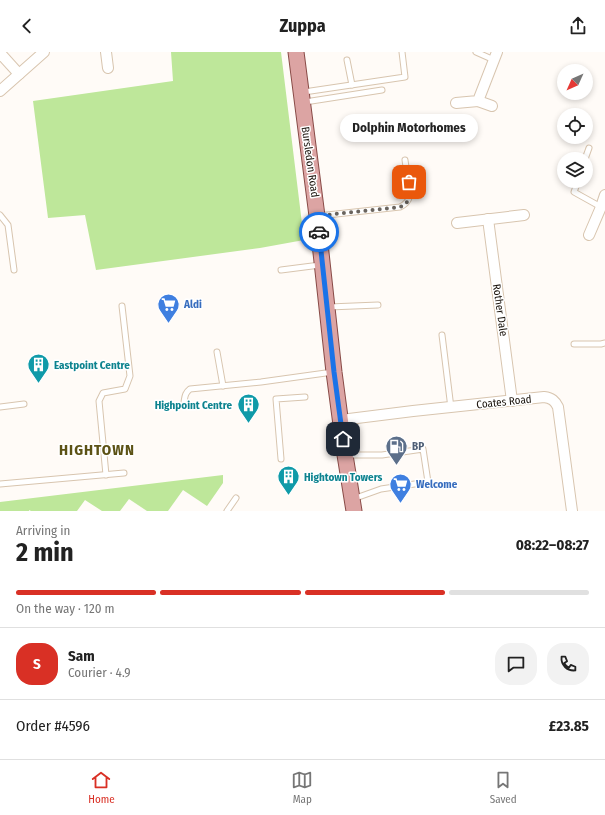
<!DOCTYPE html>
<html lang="en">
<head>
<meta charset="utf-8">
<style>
  body { margin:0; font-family:"Fira Sans Condensed",sans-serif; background:#f2f2f2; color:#222; height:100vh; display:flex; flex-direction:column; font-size:15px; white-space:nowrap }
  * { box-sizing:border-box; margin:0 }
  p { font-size:13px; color:#767676 }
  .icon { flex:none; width:22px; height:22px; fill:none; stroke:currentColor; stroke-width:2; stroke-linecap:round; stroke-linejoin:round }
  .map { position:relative; height:459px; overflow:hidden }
  .side { display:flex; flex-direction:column; background:#fff; flex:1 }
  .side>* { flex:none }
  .needle { width:26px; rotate:225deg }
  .buttons { position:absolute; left:557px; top:12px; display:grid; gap:8px }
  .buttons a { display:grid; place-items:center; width:36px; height:36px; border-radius:50%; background:#fff; box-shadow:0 2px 6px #0003; font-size:20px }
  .pin { position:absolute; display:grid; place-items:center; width:34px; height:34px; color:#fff; margin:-17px; border-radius:8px; box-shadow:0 2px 6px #0006 }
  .courier { position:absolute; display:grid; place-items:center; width:40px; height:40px; margin:-20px; border:3px solid #1a73e8; border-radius:50%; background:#fff; color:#222; box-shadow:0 1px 5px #0007 }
  .bubble { position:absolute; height:28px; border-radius:14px; background:#fff; box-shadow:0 2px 6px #0003; font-size:13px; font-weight:700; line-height:28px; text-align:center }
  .summary em { font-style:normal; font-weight:700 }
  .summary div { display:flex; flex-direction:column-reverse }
  .summary { display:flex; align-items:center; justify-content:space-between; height:68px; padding:0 16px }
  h1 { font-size:26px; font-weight:700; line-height:30px }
  .bar { display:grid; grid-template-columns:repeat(4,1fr); gap:6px 4px; align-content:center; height:48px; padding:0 16px }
  .bar i { height:5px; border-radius:3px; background:#e0e0e0 }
  .bar .on { background:#d93025 }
  .bar p { grid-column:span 4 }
  .line { display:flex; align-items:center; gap:10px; padding:0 16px; border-top:1px solid #e0e0e0 }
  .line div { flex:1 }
  .round { display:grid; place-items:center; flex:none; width:42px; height:42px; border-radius:16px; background:#f2f2f2 }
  header { display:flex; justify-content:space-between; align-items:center; height:52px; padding:0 16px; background:#fff; font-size:18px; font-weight:700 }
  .dock { display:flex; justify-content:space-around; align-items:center; height:56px; border-top:1px solid #e0e0e0; background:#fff; font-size:11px; color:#767676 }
  .dock a { display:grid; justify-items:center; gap:2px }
  .dock .on { color:#d93025 }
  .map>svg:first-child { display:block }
  .green { fill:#bee79a }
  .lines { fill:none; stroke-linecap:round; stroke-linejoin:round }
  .service-casing { stroke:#d8c5af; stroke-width:7 }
  .minor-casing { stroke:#d8c5af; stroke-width:12 }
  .primary-casing { stroke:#884a46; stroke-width:17 }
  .service { stroke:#fff; stroke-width:5 }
  .minor { stroke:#fff; stroke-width:10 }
  .primary { stroke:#dca4a3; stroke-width:15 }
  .done { stroke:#6a645e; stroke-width:4; stroke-dasharray:0 7.2 }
  .route { stroke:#1a73e8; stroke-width:5 }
  .labels { text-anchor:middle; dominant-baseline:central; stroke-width:3; stroke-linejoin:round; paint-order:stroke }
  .street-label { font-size:11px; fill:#1a130c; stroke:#fff }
  .shop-label { font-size:11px; font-weight:bold; fill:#366cbe; stroke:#fff; text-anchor:start }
  .culture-label { font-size:11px; font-weight:bold; fill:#0d838f; stroke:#fff; text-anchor:start }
  .service-label { font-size:11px; font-weight:bold; fill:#4e5e75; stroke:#fff; text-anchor:start }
  .district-label { font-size:15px; font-weight:bold; letter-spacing:1px; fill:#5c5215; stroke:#fff }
</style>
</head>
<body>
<header><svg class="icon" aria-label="back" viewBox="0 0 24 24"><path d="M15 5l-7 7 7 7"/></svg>Zuppa<svg class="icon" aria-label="share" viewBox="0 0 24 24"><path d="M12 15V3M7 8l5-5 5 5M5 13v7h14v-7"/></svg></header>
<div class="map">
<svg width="605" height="459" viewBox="0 0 605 459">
  <rect width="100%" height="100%" fill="#fffbf7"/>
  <!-- green -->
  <g class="green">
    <path d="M 171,0 L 281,0 L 304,188 L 260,196 L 96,218 L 85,163 L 48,166 L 33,49 L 173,29 Z"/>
    <path d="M 223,423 L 223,431 L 207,454 L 183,438 L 168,459 L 147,459 L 129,447 L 120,459 L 102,459 L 85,448 L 77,459 L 31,459 L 29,458 L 29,459 L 0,459 L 0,450 Z"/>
  </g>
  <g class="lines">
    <defs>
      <g id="service">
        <path d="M 476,0 L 494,8"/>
        <path d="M 347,8 L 352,33"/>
        <path d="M 304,40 L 405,25 L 402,0"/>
        <path d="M 305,50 L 382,38"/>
        <path d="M 585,107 L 589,96"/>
        <path d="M 578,129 L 574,140 L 601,155"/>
        <path d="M 0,163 L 8,173 L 14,218"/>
        <path d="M 318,164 L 400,155 C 413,149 410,139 408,127 C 407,121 406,115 405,108"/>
        <path d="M 281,218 L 320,213"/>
        <path d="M 329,255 L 378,253"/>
        <path d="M 442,283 L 451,356"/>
        <path d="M 574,292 L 601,292 L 605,291"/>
        <path d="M 217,300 L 223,334"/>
        <path d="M 184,350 C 185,344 185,341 190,337 L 261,330 L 333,320"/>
        <path d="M 0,355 L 24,352"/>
        <path d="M 346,403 L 382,403 L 423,397 L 428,430 L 381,437 L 353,447"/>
        <path d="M 281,407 L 276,347 L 305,345"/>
        <path d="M 106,423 L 99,349 L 103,341 L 125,337 L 130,324 L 122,254"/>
        <path d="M 0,432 L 124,421"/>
        <path d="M 227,459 L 236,446"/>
      </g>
      <g id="minor">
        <path d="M 106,0 L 108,16"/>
        <path d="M 0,1 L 19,22"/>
        <path d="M 0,39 L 44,0"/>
        <path d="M 478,49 L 492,54"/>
        <path d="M 456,51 L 478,49 L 497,0"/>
        <path d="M 488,167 L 512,349"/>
        <path d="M 457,171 L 524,163"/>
        <path d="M 589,183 L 601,155 L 605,143"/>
        <path d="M 341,368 L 413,359 L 544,345 C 552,346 555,349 558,355 L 572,459"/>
      </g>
      <path id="primary" d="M 296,0 L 317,164 L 334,320 L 345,403 L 354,459"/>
    </defs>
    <!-- service casing -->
    <use href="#service" class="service-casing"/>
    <!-- minor casing -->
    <use href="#minor" class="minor-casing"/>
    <!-- primary casing -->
    <use href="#primary" class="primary-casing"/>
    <!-- service -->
    <use href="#service" class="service"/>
    <!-- minor -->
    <use href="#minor" class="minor"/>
    <!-- primary -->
    <use href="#primary" class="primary"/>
  </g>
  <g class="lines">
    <!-- done -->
    <path class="done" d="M 319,180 L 317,164 L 400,155 C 412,150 410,141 409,130"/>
    <!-- route -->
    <path class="route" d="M 319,180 L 334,320 L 343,387"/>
  </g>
  <!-- icons -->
  <defs>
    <symbol id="supermarket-pin" viewBox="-11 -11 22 30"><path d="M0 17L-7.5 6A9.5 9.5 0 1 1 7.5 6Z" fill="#3f7fe0" stroke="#fff"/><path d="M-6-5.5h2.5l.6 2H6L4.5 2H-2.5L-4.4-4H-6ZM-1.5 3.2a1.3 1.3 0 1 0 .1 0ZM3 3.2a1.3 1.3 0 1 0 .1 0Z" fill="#fff"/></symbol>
    <symbol id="building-pin" viewBox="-11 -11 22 30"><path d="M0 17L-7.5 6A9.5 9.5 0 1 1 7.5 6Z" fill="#0f9aa8" stroke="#fff"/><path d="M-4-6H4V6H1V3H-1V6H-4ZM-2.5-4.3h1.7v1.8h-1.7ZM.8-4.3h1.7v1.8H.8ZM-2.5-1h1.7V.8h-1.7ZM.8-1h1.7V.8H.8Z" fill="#fff"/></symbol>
    <symbol id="fuel-pin" viewBox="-11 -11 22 30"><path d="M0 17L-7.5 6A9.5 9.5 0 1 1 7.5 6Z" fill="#5c6f8a" stroke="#fff"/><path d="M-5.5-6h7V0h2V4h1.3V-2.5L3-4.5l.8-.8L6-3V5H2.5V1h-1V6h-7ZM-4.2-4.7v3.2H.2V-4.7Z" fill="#fff"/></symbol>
  </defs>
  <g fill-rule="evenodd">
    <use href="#supermarket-pin" x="156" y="240" width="25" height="34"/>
    <use href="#building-pin" x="26" y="300" width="25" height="34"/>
    <use href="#building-pin" x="236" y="340" width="25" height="34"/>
    <use href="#fuel-pin" x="384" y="382" width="25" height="34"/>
    <use href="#building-pin" x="276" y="412" width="25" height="34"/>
    <use href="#supermarket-pin" x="388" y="420" width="25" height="34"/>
  </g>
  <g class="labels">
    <!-- street labels -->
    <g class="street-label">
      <text transform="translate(310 110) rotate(82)">Bursledon Road</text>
      <text transform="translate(500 258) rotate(82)">Rother Dale</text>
      <text transform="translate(504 350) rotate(-6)">Coates Road</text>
    </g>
    <!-- shop labels -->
    <g class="shop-label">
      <text x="184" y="252">Aldi</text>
      <text x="416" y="432">Welcome</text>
    </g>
    <!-- culture labels -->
    <g class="culture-label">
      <text x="54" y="313">Eastpoint Centre</text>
      <text x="232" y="353" text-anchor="end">Highpoint Centre</text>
      <text x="304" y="425">Hightown Towers</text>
    </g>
    <!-- service labels -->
    <g class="service-label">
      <text x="412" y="394">BP</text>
    </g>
    <!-- district labels -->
    <g class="district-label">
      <text x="97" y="398">HIGHTOWN</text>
    </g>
  </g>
</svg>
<div class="buttons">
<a><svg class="needle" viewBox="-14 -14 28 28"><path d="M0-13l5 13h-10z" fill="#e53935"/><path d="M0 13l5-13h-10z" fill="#767676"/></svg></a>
<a><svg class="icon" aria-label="locate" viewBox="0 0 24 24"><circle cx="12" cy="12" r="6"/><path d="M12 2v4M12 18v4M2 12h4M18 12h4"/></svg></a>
<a><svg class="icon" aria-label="layers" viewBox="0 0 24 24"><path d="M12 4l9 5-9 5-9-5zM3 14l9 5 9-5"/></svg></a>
</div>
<div class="pin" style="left:409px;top:130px;background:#ea580c"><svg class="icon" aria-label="bag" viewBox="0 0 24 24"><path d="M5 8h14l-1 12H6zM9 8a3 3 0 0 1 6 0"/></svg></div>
<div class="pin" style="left:343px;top:387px;background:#1f2937"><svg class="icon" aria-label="home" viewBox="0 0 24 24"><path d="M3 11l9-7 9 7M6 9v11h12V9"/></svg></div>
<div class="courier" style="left:319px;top:180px"><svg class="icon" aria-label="car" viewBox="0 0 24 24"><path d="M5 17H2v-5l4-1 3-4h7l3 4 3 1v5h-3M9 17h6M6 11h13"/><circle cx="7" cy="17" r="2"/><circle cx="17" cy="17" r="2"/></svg></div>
<div class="bubble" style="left:340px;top:62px;width:138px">Dolphin Motorhomes</div>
</div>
<section class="side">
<div class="summary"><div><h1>2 min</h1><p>Arriving in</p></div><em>08:22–08:27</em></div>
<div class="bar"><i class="on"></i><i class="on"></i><i class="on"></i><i></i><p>On the way · 120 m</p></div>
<div class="line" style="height:72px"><b class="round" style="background:#d93025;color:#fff">S</b><div><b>Sam</b><p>Courier · 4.9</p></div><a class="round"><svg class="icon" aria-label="chat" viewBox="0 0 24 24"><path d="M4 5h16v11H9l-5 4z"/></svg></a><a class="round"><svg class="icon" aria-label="phone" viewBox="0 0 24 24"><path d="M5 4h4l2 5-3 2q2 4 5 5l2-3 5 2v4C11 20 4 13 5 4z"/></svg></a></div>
<div class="line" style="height:52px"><div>Order #4596</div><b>£23.85</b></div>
</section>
<nav class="dock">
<a class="on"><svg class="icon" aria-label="home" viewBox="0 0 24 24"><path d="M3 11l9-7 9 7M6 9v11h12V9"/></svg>Home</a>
<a><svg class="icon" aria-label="map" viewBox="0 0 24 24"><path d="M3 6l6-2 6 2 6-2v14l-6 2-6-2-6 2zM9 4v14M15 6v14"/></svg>Map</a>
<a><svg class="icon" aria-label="saved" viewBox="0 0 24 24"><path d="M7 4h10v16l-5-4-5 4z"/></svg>Saved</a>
</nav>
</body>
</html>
